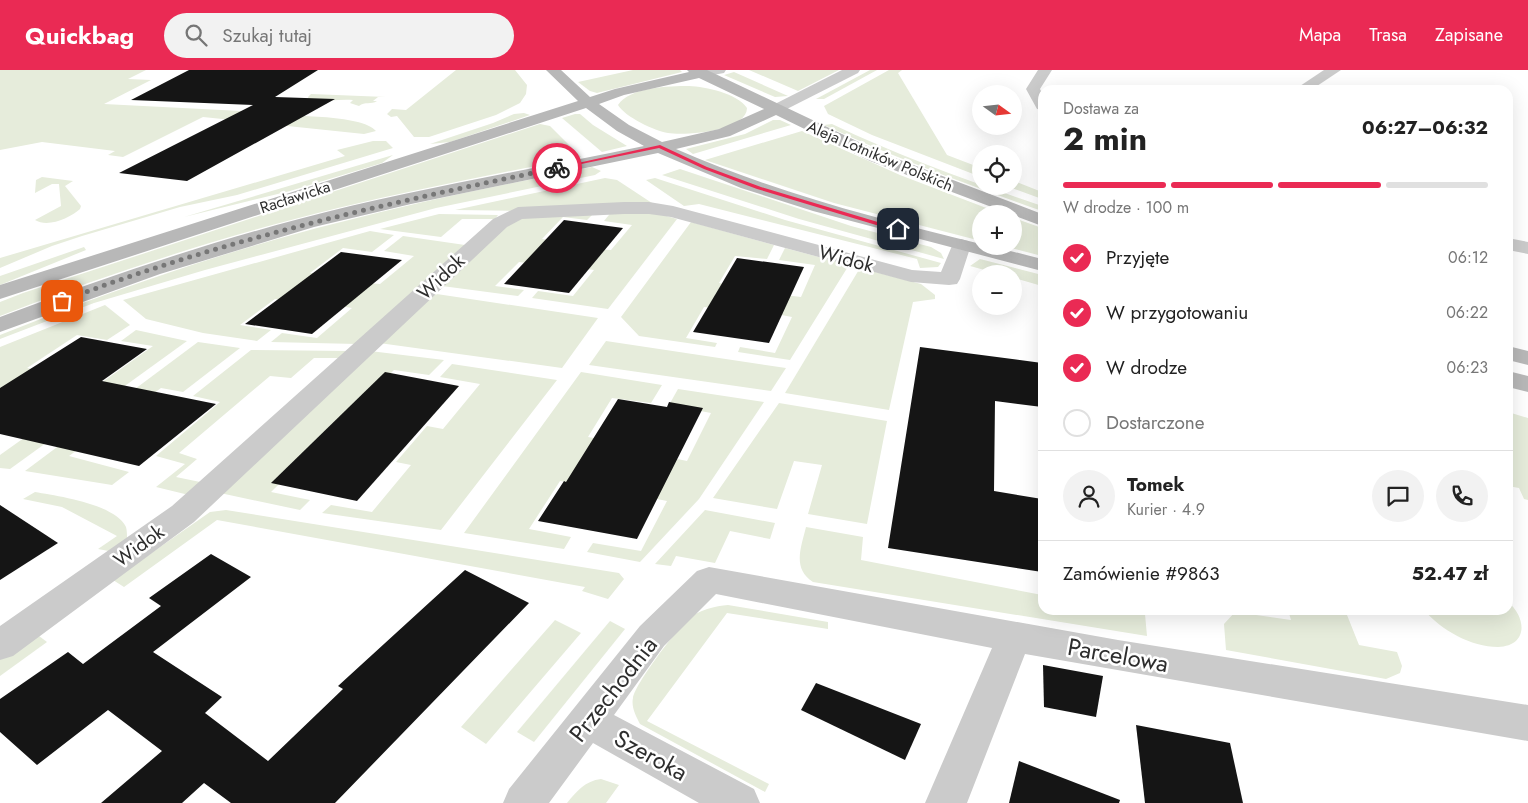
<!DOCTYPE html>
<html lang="pl">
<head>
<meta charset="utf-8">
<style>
  body { margin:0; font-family:Jost,sans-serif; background:#f2f2f2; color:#222; height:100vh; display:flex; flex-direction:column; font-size:19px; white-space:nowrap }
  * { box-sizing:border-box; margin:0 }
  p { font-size:16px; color:#767676 }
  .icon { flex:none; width:28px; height:28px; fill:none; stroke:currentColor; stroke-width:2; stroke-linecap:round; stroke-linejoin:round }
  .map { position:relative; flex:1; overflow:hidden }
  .panel { position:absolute; left:1038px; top:15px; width:475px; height:530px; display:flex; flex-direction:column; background:#fff; border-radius:15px; box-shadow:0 5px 20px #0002 }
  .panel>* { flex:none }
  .needle { width:32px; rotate:105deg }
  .tools { position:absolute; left:972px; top:15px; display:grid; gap:10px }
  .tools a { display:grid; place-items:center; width:50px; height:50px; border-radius:50%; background:#fff; box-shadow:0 5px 20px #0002; font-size:25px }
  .pin { position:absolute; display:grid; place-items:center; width:42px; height:42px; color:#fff; margin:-21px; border-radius:10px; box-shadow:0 2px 8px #0006 }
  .courier { position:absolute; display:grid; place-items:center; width:50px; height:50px; margin:-25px; border:4px solid #ea2a54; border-radius:50%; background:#fff; color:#222; box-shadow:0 1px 6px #0007 }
  .headline em { font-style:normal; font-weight:700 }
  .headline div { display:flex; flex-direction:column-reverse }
  .headline { display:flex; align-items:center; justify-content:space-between; height:85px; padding:0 25px }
  h1 { font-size:32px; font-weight:700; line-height:38px }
  .bar { display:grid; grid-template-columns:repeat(4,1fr); gap:8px 5px; align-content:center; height:60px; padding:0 25px }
  .bar i { height:6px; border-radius:4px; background:#e0e0e0 }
  .bar .active { background:#ea2a54 }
  .bar p { grid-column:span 4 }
  .line { display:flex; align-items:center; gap:12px; padding:0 25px; border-top:1px solid #e0e0e0 }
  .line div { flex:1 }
  .round { display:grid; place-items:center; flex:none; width:52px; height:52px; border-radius:26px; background:#f2f2f2 }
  ol { padding:0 25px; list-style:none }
  li { display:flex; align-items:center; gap:15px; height:55px }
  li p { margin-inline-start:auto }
  li .icon { padding:5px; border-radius:50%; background:#ea2a54; color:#fff; stroke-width:4 }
  li:last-child { color:#767676 }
  li i { width:28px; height:28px; border:2px solid #e0e0e0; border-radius:50% }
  header { display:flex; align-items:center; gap:30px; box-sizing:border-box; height:70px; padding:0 25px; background:#ea2a54; color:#fff }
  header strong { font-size:24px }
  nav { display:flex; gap:28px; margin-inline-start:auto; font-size:18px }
  .search { width:350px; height:45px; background:#f2f2f2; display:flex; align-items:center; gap:12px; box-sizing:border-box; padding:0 18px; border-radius:28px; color:#767676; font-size:19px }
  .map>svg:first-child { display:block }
  .green { fill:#e6ecdb }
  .building { fill:#151515 }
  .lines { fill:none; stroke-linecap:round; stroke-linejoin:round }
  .street { fill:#cbcbcb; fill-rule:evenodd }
  .secondary { fill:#b8b8b8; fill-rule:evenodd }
  .route { fill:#ea2a54 }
  .done { stroke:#777; stroke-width:5; stroke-dasharray:0 9 }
  .labels { text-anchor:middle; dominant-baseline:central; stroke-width:5; stroke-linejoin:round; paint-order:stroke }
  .far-street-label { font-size:16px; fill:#2e2e2e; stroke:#fff }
  .street-label { font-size:20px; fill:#2e2e2e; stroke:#fff }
  .near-street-label { font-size:24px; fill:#2e2e2e; stroke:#fff }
</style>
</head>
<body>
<header>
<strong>Quickbag</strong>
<div class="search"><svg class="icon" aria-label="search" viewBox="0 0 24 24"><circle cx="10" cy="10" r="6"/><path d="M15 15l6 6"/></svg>Szukaj tutaj</div>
<nav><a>Mapa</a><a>Trasa</a><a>Zapisane</a></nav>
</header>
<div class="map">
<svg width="1528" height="733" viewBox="0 0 1528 733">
  <rect width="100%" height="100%" fill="#fff"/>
  <!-- green -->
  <g class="green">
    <path d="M 0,0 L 146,0 L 128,9 L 151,10 L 104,34 L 259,42 L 261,45 C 285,46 362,44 376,61 L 364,64 L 203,47 L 123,87 L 108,85 L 115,81 L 42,72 L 0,80 Z"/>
    <path d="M 456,0 L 515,0 L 527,15 L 526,24 L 520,33 L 496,45 L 429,67 L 414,67 L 397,46 L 391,47 L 387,44 L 392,39 L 406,40 Z"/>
    <path d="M 633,0 L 680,0 L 682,2 L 597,23 L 590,21 L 578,12 Z"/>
    <path d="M 749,0 L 839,0 L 798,21 Z"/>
    <path d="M 870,0 L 877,0 L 824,29 L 816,29 Z"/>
    <path d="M 889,0 L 902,0 L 898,3 L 947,85 L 981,98 L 981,107 L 872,65 L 828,44 L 824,36 Z"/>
    <path d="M 734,2 L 788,26 L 775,27 L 724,5 Z"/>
    <path d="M 689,16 C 706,17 737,23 747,38 C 747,61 685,66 668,63 C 655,61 625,47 618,35 C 630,17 669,16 689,16 Z"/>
    <path d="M 311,24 L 386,27 L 378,27 L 373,31 L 377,31 C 371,35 365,31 359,36 L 350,33 L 353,30 C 337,29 325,32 309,31 L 308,27 Z"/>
    <path d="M 524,43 L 530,45 L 450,72 L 430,74 L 493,53 L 514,44 Z"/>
    <path d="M 575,44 L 580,44 L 593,55 L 627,76 L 602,82 L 562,48 Z"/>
    <path d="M 773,50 L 780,50 L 791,55 L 693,84 L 686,79 L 745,64 Z"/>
    <path d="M 540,54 L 550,56 L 581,87 C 500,103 418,119 338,138 C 223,166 110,203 0,246 L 0,232 L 23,223 Z"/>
    <path d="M 832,54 C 901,87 972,112 1042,136 L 1042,141 C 969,115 895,88 824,55 Z"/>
    <path d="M 802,61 L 900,105 L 1002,144 L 981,144 L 981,171 L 834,133 L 705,90 Z"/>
    <path d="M 373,71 L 386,71 L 393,78 L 237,125 L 180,137 L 82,166 L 52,176 L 0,198 L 0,188 L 345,86 L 337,80 Z"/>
    <path d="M 393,85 L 382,93 L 290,121 L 184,147 Z"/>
    <path d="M 592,97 L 601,101 L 595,105 L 436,138 L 205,200 L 94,233 L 0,269 L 0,265 C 110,221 222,182 337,153 C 421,131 507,114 592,97 Z"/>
    <path d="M 680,99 L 851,156 L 931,177 L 941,183 L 944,189 L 799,149 L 662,105 Z"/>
    <path d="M 42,107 L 73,111 L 65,116 L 81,136 L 80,139 C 70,148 48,158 35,150 L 61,136 L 59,114 L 52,114 L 35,123 L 36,110 Z"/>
    <path d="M 605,108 L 617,110 L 655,135 L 520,141 L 455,140 Z"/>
    <path d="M 655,108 L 785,150 L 941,193 L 938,197 L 920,198 L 917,189 L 699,134 L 684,136 L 646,110 Z"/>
    <path d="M 1014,111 L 1042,122 L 1042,129 L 1006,116 L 1014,116 Z"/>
    <path d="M 613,140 L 653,142 L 677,149 L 608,239 L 532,228 L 538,221 L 573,226 L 594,200 L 580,198 L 597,179 L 611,180 L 632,155 L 604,151 Z"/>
    <path d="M 594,143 L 587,150 L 563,147 L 542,169 L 549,170 L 527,193 L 519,192 L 495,216 L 524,220 L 518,226 L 442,216 L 509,152 L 524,145 Z"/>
    <path d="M 439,144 L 498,145 L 495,149 L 462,149 L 441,167 L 380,159 Z"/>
    <path d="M 1014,148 L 1042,158 L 1042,186 L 1003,176 L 1014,176 Z"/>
    <path d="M 691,152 L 774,175 L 767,189 L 735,186 L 719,213 L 729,215 L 715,238 L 704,237 L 686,268 L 717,273 L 715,277 L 639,266 L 621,247 Z"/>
    <path d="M 370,161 L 394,165 L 372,182 L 343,178 L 310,203 L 321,204 L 287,231 L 275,229 L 240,255 L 271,260 L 257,271 L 203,263 L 146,249 L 123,230 Z"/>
    <path d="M 403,166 L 465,175 L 357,274 L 271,272 L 282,263 L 317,268 L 352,238 L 340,236 L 368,213 L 380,214 L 414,186 L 384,181 Z"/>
    <path d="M 84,177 L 86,180 L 0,215 L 0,206 Z"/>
    <path d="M 785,178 L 849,195 L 790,290 L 738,282 L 740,277 L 775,283 L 792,247 L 776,244 L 785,225 L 801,227 L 815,195 L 779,190 Z"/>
    <path d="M 980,189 L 1042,205 L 1042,216 L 1014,208 L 1014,204 L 999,204 L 970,196 Z"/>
    <path d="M 860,198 L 921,214 L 935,225 L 935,229 L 913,232 L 889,340 L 785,323 Z"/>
    <path d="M 430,223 L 598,248 L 562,298 L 379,273 Z"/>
    <path d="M 105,235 L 130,255 L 107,270 L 77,265 L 27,298 L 37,300 L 0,324 L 0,277 Z"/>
    <path d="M 136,260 L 187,271 L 10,399 L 0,398 L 0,385 L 153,276 L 121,271 Z"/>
    <path d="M 606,271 L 786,298 L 771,321 L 589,295 Z"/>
    <path d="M 198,272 L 240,278 L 183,322 L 161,318 L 69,386 L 129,402 L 112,415 L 25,401 Z"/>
    <path d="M 251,280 L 350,281 L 342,288 L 314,288 L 291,308 L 270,306 L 179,383 L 197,389 L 176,407 L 205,413 L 193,426 L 156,417 L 185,394 L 156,386 L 220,332 L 193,326 Z"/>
    <path d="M 370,281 L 444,290 L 429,305 L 394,300 L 271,422 L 310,430 L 300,440 L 220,423 Z"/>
    <path d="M 452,294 L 557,310 L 441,460 L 322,443 L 331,435 L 372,442 L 411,395 L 396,392 L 427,356 L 443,359 L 480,314 L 440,307 Z"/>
    <path d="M 581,302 L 662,315 L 651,333 L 612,328 L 588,367 L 600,369 L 574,413 L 560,411 L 529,459 L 571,467 L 564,479 L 464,463 Z"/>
    <path d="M 678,319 L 764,332 L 699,429 L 640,492 L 587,482 L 593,473 L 641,481 L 667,431 L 647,427 L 668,387 L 687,391 L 711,343 L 669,335 Z"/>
    <path d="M 779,333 L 887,351 L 867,454 L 808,444 L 822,395 L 794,391 L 777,439 L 713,428 Z"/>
    <path d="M 1508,342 L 1528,348 L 1528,430 L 1524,429 L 1519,418 L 1508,416 Z"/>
    <path d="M 35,422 C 58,426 115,434 126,457 C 127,460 127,466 127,469 L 114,482 L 98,479 L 117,466 L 62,437 L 23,429 Z"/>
    <path d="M 226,440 L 619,503 L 624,509 L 608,529 L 582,521 L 585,517 L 217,450 L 124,517 L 113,510 L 210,442 Z"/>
    <path d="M 705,440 L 775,453 L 770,469 L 730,461 L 715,493 L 676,486 L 671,496 L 655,494 Z"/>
    <path d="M 806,457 L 863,467 L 861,490 L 1042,525 L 1042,540 L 1122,540 L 1145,544 L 1147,566 L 813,512 C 792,498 801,478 806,457 Z"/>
    <path d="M 1508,532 C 1527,548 1528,576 1498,577 C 1471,577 1441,560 1424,540 L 1508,540 Z"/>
    <path d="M 728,535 L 828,552 L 828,559 L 727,543 L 647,651 L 769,714 L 765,722 L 640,654 C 636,646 631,637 633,628 C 635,614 677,559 688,549 C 698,540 716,536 728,535 Z"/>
    <path d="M 1288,540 L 1345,540 L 1359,575 L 1397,582 L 1402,596 L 1400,603 L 1386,609 L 1226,580 L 1224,554 L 1235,542 L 1291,550 Z"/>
    <path d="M 555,550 L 581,563 L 486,674 L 461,657 Z"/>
    <path d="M 610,551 L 625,559 L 534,672 L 517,662 Z"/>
    <path d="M 35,563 L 47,572 L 0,606 L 0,588 Z"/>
    <path d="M 601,709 L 619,715 L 606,733 L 567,733 C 577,721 585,711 601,709 Z"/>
  </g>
  <!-- building -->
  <g class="building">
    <path d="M 189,0 L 318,0 L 275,27 L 335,29 L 187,111 L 119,103 L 253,35 L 131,30 Z"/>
    <path d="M 564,150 L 623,158 L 569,223 L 504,214 Z"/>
    <path d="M 341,182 L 402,190 L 312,264 L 245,254 Z"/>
    <path d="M 737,188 L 804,197 L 769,273 L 693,262 Z"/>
    <path d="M 81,267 L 147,279 L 102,311 L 216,334 L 139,396 L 0,364 L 0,318 Z"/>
    <path d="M 920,277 L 1042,293 L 1042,337 L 995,331 L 994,421 L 1042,429 L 1042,502 L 888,478 Z"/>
    <path d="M 385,302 L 459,316 L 357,431 L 271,413 Z"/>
    <path d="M 618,329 L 667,337 L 669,332 L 703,338 L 637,469 L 538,451 L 564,411 L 566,412 Z"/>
    <path d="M 0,435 L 58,473 L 0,510 Z"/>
    <path d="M 211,484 L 251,507 L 153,582 L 222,627 L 205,643 L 268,691 L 343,619 L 338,616 L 465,500 L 529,533 L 335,733 L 231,733 L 204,713 L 182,733 L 101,733 L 162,681 L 108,640 L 37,695 L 0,662 L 0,629 L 68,582 L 83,594 L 161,536 L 149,528 Z"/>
    <path d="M 1043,595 L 1103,606 L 1096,647 L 1044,637 Z"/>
    <path d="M 816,613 L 921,654 L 905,690 L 801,640 Z"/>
    <path d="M 1136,655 L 1230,673 L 1243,733 L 1145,733 Z"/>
    <path d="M 1019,691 L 1120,730 L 1119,733 L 1009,733 Z"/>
  </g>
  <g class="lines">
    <!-- street -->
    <g class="street">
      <path d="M 698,0 L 726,0 L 724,3 L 702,7 L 695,3 Z"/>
      <path d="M 842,0 L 860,0 L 858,3 L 781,42 L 771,42 L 768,39 L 771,36 Z"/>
      <path d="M 1038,0 L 1052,0 L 1040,19 L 1042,23 L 1042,40 L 1037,39 L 1026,19 Z"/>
      <path d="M 1324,0 L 1341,0 L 1311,20 L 1294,20 Z"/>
      <path d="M 624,132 L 649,132 L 673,136 L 912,200 L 941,202 L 954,171 L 961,169 L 968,171 L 971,175 L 960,209 L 957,214 L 949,215 L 911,212 L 671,147 L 649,144 L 624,144 L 522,149 L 507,157 L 194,452 L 13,586 L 0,590 L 0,556 L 172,436 L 493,149 L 518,137 Z"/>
      <path d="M 1508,168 L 1528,172 L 1528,184 L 1508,180 Z"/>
      <path d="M 709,497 L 1118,570 L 1528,635 L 1528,671 L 1025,584 L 967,733 L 925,733 L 992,578 L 716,524 L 664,576 L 614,645 L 754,719 L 760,733 L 699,733 L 593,673 L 549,733 L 503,733 L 509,719 L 640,556 L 697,501 Z"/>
    </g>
    <!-- secondary -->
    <g class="secondary">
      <path d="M 546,0 L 561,0 L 590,27 L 615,19 L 689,2 L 687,0 L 707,0 L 882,83 L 1042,144 L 1042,156 L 870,91 L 776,45 L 730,66 L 676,79 C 774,122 877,149 981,174 L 981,176 L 991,176 L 1042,189 L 1042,201 L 813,141 L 741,118 L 658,83 L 411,134 L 314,157 L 160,204 L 0,262 L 0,247 C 98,210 197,176 299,149 C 413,119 529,100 644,76 L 617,61 L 586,38 L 0,229 L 0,215 L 578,31 ZM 699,8 L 764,39 L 719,59 L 662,72 L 629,55 L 599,34 L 624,25 Z"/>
      <path d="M 1508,276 L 1528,281 L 1528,295 L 1508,290 Z"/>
      <path d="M 1508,301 L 1528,306 L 1528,322 L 1508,317 Z"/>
    </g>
  </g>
  <!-- route -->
  <path class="route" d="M 660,75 L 707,97 L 761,117 L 901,159 L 896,161 L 757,119 L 704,99 L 659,78 L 557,99 L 555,98 Z"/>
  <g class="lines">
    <!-- done -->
    <path class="done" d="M 62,231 C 223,169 388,133 557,98"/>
  </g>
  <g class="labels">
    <!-- far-street labels -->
    <g class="far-street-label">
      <text transform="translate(880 86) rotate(23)">Aleja Lotników Polskich</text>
      <text transform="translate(295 127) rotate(-18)">Racławicka</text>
    </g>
    <!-- street labels -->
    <g class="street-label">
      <text transform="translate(846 189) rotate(15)">Widok</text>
      <text transform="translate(441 207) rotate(-43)">Widok</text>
      <text transform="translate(139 476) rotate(-36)">Widok</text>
    </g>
    <!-- near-street labels -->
    <g class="near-street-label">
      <text transform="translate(1118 585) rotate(10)">Parcelowa</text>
      <text transform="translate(613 619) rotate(-52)">Przechodnia</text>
      <text transform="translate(651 685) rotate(29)">Szeroka</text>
    </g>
  </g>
</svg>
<div class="tools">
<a><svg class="needle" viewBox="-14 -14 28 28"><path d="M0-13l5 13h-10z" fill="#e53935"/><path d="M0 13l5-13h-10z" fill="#767676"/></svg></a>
<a><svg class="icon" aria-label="locate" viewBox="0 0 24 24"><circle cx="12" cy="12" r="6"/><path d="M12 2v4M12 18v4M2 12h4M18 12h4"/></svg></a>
<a>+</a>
<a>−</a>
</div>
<div class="pin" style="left:62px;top:231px;background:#ea580c"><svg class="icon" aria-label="bag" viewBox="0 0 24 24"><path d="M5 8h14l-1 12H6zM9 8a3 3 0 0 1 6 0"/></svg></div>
<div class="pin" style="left:898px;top:159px;background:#1f2937"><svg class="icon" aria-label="home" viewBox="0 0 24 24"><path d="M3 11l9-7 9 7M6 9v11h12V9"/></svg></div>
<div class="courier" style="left:557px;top:98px"><svg class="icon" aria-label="bike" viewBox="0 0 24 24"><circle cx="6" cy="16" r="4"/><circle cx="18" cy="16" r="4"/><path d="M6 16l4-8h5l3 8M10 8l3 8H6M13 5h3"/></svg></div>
<section class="panel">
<div class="headline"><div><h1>2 min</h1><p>Dostawa za</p></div><em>06:27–06:32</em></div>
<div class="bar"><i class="active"></i><i class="active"></i><i class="active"></i><i></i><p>W drodze · 100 m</p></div>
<ol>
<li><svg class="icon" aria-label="check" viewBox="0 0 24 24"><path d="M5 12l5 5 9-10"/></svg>Przyjęte<p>06:12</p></li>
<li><svg class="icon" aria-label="check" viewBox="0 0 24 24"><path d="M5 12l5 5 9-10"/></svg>W przygotowaniu<p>06:22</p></li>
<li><svg class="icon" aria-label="check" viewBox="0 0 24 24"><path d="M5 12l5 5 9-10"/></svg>W drodze<p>06:23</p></li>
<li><i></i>Dostarczone</li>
</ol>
<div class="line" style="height:90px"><a class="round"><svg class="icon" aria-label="person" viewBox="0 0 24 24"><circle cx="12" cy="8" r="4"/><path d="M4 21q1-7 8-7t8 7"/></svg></a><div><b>Tomek</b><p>Kurier · 4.9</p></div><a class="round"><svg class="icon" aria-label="chat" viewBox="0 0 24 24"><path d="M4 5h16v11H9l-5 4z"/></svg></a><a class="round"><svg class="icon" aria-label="phone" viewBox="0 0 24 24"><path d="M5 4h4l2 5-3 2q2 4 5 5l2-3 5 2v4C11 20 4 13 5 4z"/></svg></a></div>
<div class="line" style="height:65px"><div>Zamówienie #9863</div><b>52.47 zł</b></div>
</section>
</div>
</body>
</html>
